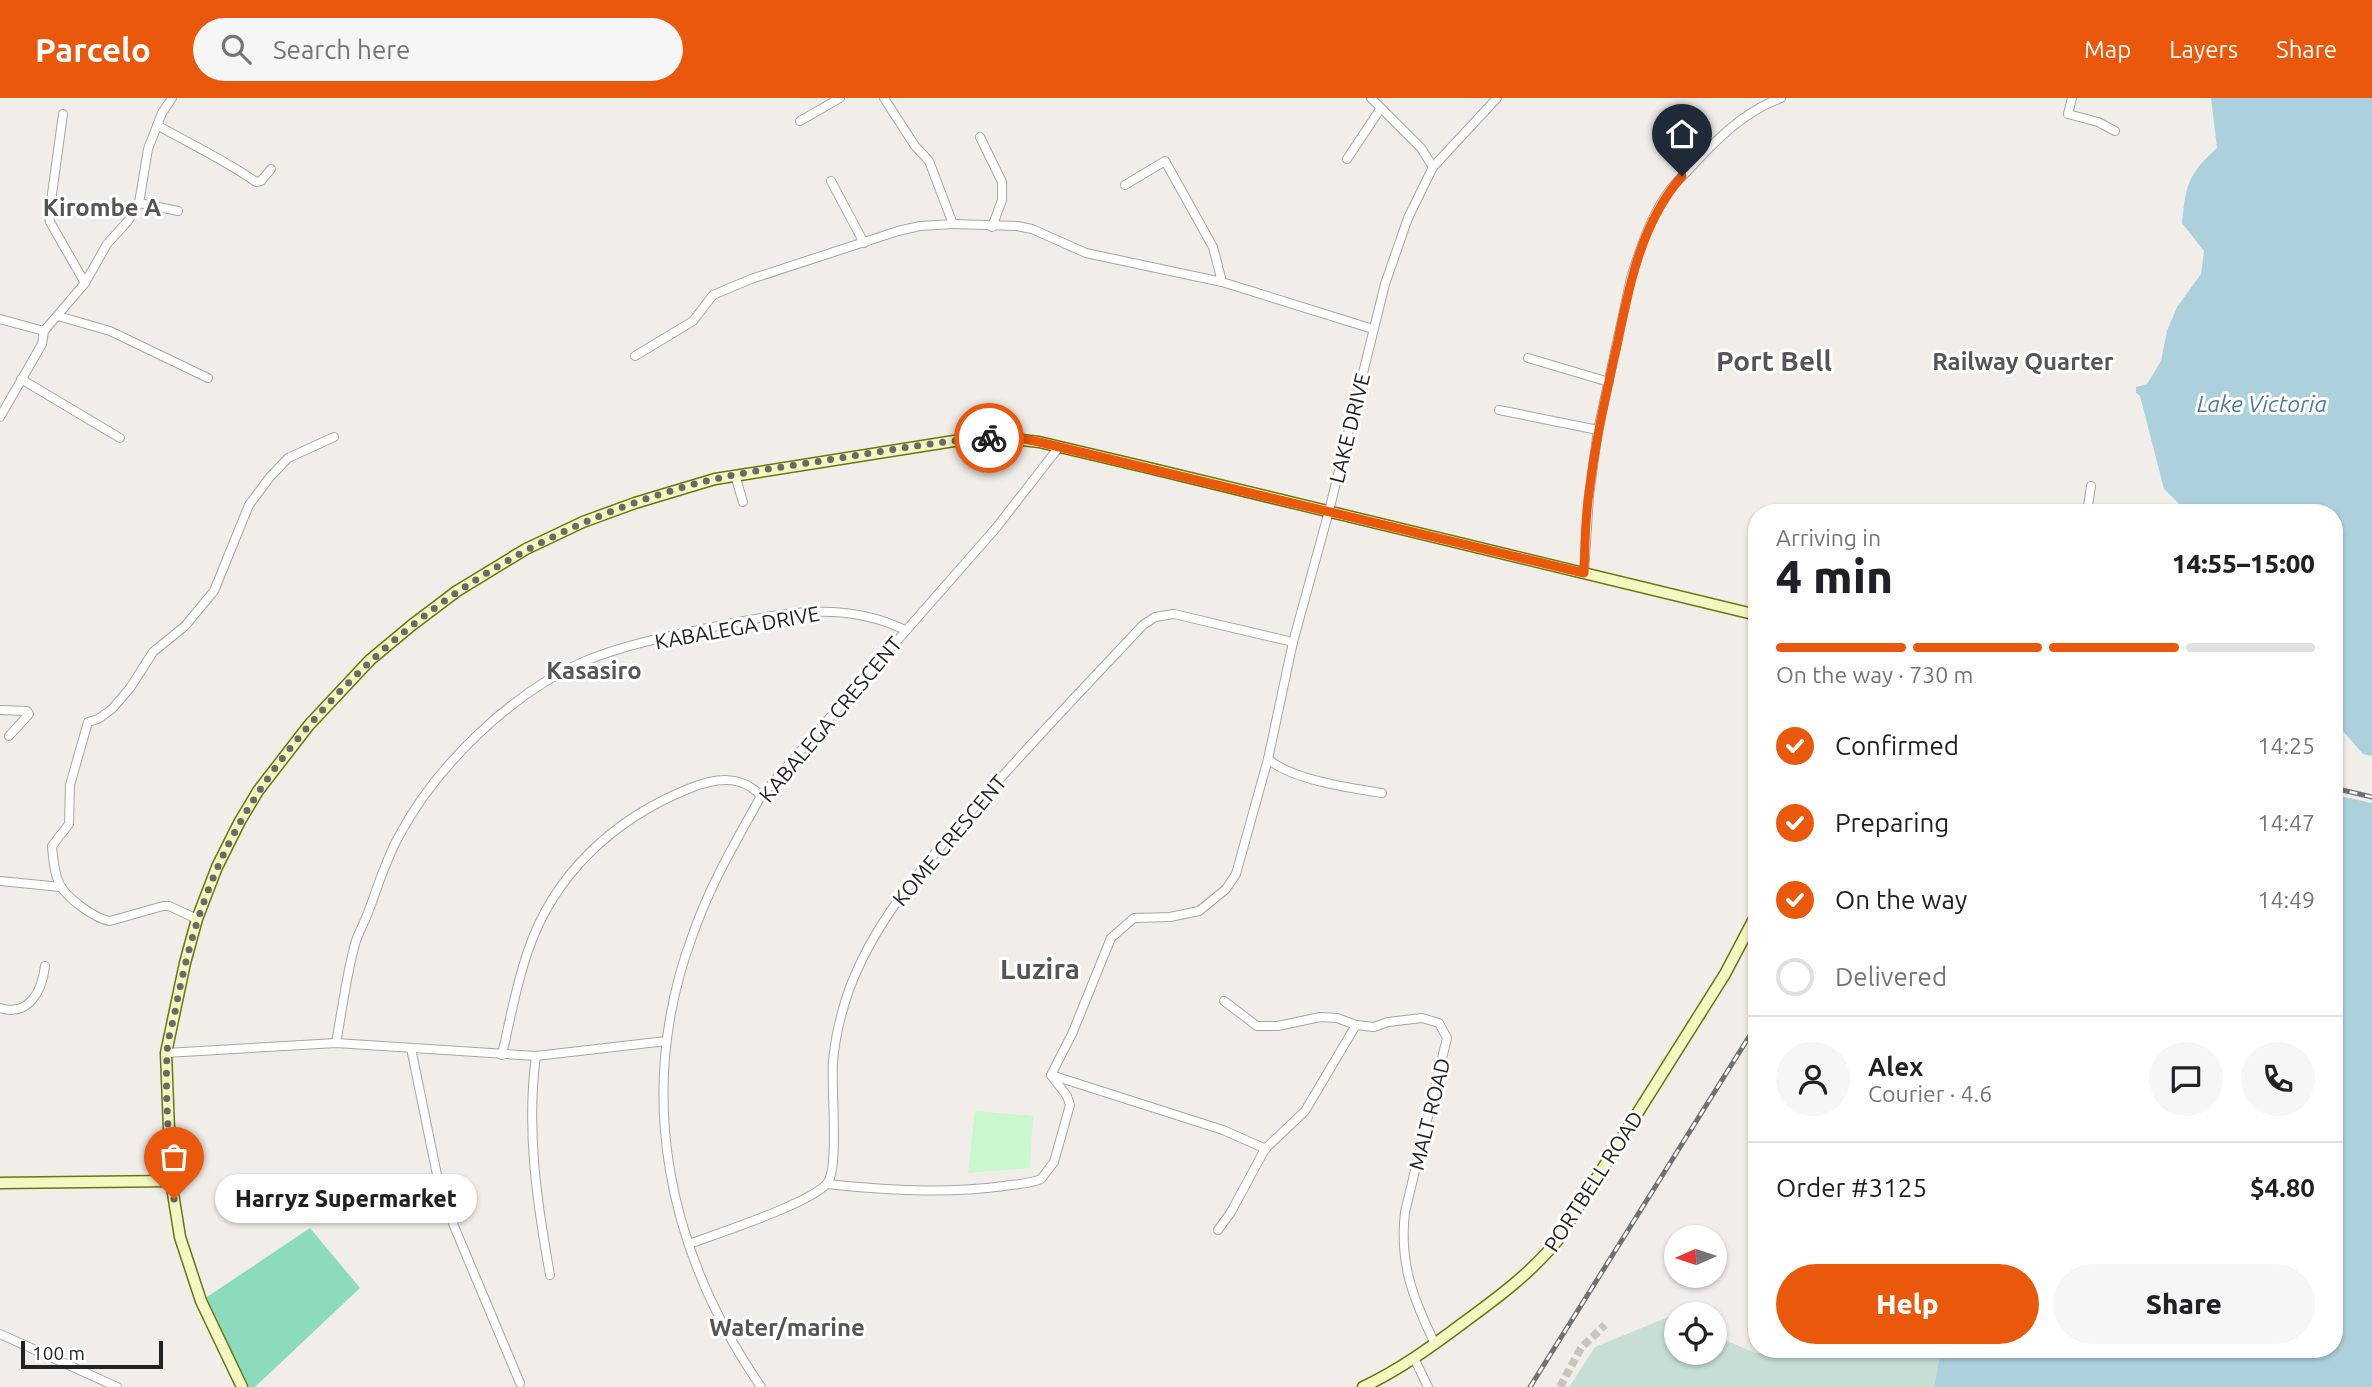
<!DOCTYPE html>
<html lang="en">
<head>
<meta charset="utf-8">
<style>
  body { margin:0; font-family:Ubuntu,sans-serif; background:#f6f6f6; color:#202124; height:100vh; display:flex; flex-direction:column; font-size:26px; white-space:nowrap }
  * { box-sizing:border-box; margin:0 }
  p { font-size:23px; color:#757577 }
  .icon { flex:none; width:38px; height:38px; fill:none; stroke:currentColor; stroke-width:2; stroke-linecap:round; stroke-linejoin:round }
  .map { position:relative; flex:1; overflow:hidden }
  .details { position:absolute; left:1748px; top:406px; width:595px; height:854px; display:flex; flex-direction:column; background:#fff; border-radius:28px; box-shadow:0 2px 5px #0004 }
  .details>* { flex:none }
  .needle { width:46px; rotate:267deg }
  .tools { position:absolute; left:1664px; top:1127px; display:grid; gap:14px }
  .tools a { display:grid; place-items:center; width:63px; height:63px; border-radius:50%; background:#fff; box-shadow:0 2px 5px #0004; font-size:35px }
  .scale { position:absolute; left:21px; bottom:18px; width:142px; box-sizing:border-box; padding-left:7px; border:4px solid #222; border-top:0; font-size:19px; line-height:24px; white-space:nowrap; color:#222; -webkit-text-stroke:5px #fff; paint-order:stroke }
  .pin { position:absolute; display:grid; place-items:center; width:60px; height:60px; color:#fff; margin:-72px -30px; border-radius:50% 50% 50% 0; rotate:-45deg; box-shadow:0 0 7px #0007 }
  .pin .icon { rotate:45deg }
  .courier { position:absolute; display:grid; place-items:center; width:70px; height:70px; margin:-35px; border:5px solid #ea580c; border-radius:50%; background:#fff; color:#222; box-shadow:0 2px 9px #0007 }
  .bubble { position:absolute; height:49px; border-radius:24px; background:#fff; box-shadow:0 2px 5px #0004; font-size:23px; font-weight:800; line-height:49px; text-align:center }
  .overview em { font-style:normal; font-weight:800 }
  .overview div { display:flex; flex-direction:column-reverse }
  .overview { display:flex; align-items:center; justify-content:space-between; height:119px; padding:0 28px }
  h1 { font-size:46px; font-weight:800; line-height:52px }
  .bar { display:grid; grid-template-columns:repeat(4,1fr); gap:10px 7px; align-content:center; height:84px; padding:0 28px }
  .bar i { height:9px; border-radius:5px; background:#e0e0e0 }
  .bar .current { background:#ea580c }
  .bar p { grid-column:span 4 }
  .line { display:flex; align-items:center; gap:18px; padding:0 28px; border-top:2px solid #e0e0e0 }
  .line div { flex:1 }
  .round { display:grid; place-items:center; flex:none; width:74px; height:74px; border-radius:37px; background:#f6f6f6 }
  ol { padding:0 28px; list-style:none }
  li { display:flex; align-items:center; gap:21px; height:77px }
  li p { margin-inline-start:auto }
  li .icon { padding:7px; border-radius:50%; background:#ea580c; color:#fff; stroke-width:4 }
  li:last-child { color:#757577 }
  li i { width:38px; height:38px; border:4px solid #e0e0e0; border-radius:50% }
  .cta { display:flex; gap:14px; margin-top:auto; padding:14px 28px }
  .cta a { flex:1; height:80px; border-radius:42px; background:#ea580c; color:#fff; font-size:28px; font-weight:800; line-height:80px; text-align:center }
  .cta a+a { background:#f6f6f6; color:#202124 }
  header { display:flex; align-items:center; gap:42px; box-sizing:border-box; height:98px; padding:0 35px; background:#ea580c; color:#fff }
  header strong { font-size:33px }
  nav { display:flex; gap:38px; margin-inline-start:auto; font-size:24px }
  .search { width:490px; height:63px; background:#f6f6f6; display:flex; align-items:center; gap:18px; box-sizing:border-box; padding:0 24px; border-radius:38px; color:#757577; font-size:26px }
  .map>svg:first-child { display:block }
  .wetland { fill:#c7ded4 }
  .park { fill:#caf7ce }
  .pitch { fill:#8cdbbc }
  .water { fill:#acd1dc }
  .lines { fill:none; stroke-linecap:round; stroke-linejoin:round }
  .minor-tunnel { stroke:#c8c5c1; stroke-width:8; stroke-dasharray:8 4; stroke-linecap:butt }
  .minor-casing { stroke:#a6a6a6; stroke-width:10 }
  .secondary-casing { stroke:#6a760c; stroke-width:13 }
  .minor { stroke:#fff; stroke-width:8 }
  .secondary { stroke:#f4f7c2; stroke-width:10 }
  .rail-casing { stroke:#707070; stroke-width:5 }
  .rail { stroke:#fff; stroke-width:2.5; stroke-dasharray:8; stroke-linecap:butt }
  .done { stroke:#6a6968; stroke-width:7; stroke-dasharray:0 12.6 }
  .route { stroke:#ea580c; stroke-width:9 }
  .labels { text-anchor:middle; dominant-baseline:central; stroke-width:6; stroke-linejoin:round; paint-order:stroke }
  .street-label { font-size:21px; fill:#222; stroke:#fff }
  .water-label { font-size:23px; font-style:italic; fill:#4f7aa5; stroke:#fff }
  .quarter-label { font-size:24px; font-weight:bold; fill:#555; stroke:#fff }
  .district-label { font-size:28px; font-weight:bold; fill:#555; stroke:#fff }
</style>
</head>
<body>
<header>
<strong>Parcelo</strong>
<div class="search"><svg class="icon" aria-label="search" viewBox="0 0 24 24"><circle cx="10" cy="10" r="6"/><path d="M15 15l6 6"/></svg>Search here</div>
<nav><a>Map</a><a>Layers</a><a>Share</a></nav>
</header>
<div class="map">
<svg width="2372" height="1289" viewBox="0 0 2372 1289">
  <rect width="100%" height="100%" fill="#f1eee9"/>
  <!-- wetland -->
  <path class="wetland" d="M 1676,1216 L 1676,1255 L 1715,1255 L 1715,1238 L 1758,1256 L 1767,1251 L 1941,1251 L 1934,1289 L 1569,1289 L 1595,1249 Z"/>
  <!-- park -->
  <path class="park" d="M 975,1013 L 1033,1018 L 1030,1070 L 968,1075 Z"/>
  <!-- pitch -->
  <path class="pitch" d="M 310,1130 L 360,1190 L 255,1289 L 249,1289 L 204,1201 Z"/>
  <!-- water -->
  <g class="water">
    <path d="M 2211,0 L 2372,0 L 2372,658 L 2363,656 L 2335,624 L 2334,415 L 2188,415 L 2164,391 L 2140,298 L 2136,295 L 2136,289 L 2147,286 L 2161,263 L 2167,233 L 2177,209 L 2201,176 L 2204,153 L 2182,125 C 2186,87 2188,76 2217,50 Z"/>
    <path d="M 2335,697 L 2372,705 L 2372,1289 L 1934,1289 L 1941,1251 L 2334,1251 Z"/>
  </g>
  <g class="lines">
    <!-- minor-tunnel -->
    <path class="minor-tunnel" d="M 1560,1289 L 1581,1250 L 1605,1227"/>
    <defs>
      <g id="minor">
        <path d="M 1371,0 L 1421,50 L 1433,69"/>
        <path d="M 2072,0 L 2068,16 L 2098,24 L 2115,33"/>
        <path d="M 63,16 L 49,118 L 50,124 L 85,185"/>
        <path d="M 800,23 L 840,0"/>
        <path d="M 157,27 C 190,46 225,62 256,84 L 261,83 L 271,71"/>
        <path d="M 980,39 L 1002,84 L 1002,102 L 992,129"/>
        <path d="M 1347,61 L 1381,10"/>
        <path d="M 831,83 L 864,145"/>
        <path d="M 1125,87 L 1165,63 L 1213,149 L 1222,184"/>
        <path d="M 139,105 L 178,113"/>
        <path d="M 953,126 L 1017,128 L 1032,131 L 1086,155 L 1222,184 L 1373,231"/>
        <path d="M 58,218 L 110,233 L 208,280"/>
        <path d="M 0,221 L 44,233"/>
        <path d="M 635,258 L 693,223 L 713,197 L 751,181 L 898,133 L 920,128 L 953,126 L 929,63 L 915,48 L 884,0"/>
        <path d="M 1528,260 L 1609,284"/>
        <path d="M 21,281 L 120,340"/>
        <path d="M 1499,312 L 1598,332"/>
        <path d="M 0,319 L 42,246 L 44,233 L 85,185 L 107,146 L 128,123 L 139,105 L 148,51 L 162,15 L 172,0"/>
        <path d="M 735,377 L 743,404"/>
        <path d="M 2087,415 L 2091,388"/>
        <path d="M 1584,475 L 1589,398 L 1598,332 L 1631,180 C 1640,151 1650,121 1667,96 C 1674,86 1684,77 1692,68 C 1718,40 1745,13 1781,0"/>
        <path d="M 0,612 L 27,613 L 29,616 L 9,638"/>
        <path d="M 1268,661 C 1292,682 1350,690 1382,695"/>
        <path d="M 0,783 L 61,789"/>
        <path d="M 197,821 L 169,808 L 163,808 L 110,823 C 95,821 67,800 60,787 C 54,775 53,760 52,748 L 69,726 L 70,687 L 88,624 L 98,621 L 112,611 L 130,590 L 153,554 L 185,528 L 214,493 L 249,407 L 270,379 L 288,360 L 334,339"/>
        <path d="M 1224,903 L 1257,928 L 1278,928 L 1320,919 L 1337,920 L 1356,927 L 1374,929 L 1388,924 L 1422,920 L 1439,925 L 1447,940 L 1405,1114 C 1399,1166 1413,1200 1435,1246"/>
        <path d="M 0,910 C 29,919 42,893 45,868"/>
        <path d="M 336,945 C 342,913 346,879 355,846 C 358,835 365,824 369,812 C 378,788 386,761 399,738 C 436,668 512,594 585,563 C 626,546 670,538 713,529 C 779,516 842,501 905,532"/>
        <path d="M 411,950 L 437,1077 L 454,1128 L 520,1285"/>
        <path d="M 166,955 L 336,945 L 536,958 L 666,943"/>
        <path d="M 502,957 C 510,922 516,887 528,853 C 554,776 614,721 688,691 C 715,680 741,676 761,698"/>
        <path d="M 536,958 C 526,1031 537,1105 550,1177"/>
        <path d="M 1051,977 L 1223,1032 L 1266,1051"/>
        <path d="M 827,1086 C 885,1092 945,1096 1004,1088 C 1016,1086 1030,1086 1041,1081 L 1054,1064 L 1070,1007 L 1067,998 L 1051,977 L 1072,936 L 1111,840 L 1134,820 L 1170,819 L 1199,813 L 1226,791 L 1236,776 L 1268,661 L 1293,544 L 1329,413 L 1385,186 L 1408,120 L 1433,69 L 1497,0"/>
        <path d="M 1218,1132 L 1231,1114 L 1265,1051 L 1305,1013 L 1356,927"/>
        <path d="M 689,1146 C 716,1136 815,1104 828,1084 C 839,1067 831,989 833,964 C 835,939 841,915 849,892 C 874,824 921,771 967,718 C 1024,652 1084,590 1143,527 L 1155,519 L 1174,516 L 1293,544"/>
        <path d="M 0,1236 L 117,1289"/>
        <path d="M 1414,1260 L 1428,1289"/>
        <path d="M 761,1289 C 667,1152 634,994 693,836 C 710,787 736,743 761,698 L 996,430 L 1059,349"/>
      </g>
      <g id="secondary">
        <path d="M 0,1085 L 171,1083"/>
        <path d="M 242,1289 L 201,1203 L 180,1139 L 171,1083 L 166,955 L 185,865 L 197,821 L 217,769 L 240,723 L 258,693 L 309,627 L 370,562 L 412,527 L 457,493 L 526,451 L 583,424 L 635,405 L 715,381 L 954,343 L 1006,340 L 1039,344 L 1145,369 L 1757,517"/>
        <path d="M 1363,1289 C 1399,1272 1431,1249 1463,1225 C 1497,1200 1530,1176 1557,1143 L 1725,876 L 1757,815"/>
      </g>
    </defs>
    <!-- minor casing -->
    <use href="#minor" class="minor-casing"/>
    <!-- secondary casing -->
    <use href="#secondary" class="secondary-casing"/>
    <!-- minor -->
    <use href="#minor" class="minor"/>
    <!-- secondary -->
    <use href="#secondary" class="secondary"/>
    <defs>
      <g id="rail">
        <path d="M 2334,690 L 2372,699"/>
        <path d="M 1530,1289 L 1757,926"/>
      </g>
    </defs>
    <!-- rail casing -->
    <use href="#rail" class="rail-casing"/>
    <!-- rail -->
    <use href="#rail" class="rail"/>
  </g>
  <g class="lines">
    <!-- done -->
    <path class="done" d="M 174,1101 L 171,1083 C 169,1041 165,998 167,957 C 167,943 172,928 175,914 C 183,872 193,832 208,793 C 235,721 278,660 330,604 C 429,497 551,426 691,387 C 737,374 786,369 833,361 C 885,353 937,343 989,340"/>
    <!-- route -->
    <path class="route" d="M 989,340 L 1024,341 L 1039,344 L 1584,475 C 1585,449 1585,421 1589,395 C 1595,345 1606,296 1617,247 C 1629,188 1641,125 1682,78"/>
  </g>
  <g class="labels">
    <!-- street labels -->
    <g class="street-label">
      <text transform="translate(1349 330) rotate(-76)">LAKE DRIVE</text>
      <text transform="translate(737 529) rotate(-10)">KABALEGA DRIVE</text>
      <text transform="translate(830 621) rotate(-50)">KABALEGA CRESCENT</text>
      <text transform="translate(949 742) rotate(-50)">KOME CRESCENT</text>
      <text transform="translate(1429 1016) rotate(-76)">MALT ROAD</text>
      <text transform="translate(1593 1083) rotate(-57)">PORTBELL ROAD</text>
    </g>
    <!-- water labels -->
    <g class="water-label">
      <text x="2262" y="305">Lake Victoria</text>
    </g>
    <!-- quarter labels -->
    <g class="quarter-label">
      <text x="102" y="109">Kirombe A</text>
      <text x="2023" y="263">Railway Quarter</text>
      <text x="594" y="572">Kasasiro</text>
      <text x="787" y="1229">Water/marine</text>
    </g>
    <!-- district labels -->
    <g class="district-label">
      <text x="1774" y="262">Port Bell</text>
      <text x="1040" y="870">Luzira</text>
    </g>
  </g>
</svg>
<div class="tools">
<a><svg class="needle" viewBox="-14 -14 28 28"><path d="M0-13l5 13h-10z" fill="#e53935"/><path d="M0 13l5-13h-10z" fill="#757577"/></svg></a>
<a><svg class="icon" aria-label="locate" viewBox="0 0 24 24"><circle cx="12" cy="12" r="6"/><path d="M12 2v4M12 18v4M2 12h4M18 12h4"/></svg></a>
</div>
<div class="scale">100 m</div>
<div class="pin" style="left:174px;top:1101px;background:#ea580c"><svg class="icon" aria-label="bag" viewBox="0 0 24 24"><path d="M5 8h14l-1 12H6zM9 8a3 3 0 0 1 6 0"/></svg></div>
<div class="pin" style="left:1682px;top:78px;background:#1f2937"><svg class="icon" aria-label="home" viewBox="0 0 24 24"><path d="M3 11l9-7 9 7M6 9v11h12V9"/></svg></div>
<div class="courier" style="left:989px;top:340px"><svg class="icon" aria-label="bike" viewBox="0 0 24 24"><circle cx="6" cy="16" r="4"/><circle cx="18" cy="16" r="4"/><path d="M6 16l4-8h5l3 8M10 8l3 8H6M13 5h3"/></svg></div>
<div class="bubble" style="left:215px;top:1076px;width:262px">Harryz Supermarket</div>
<section class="details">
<div class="overview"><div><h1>4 min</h1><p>Arriving in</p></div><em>14:55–15:00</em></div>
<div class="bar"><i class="current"></i><i class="current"></i><i class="current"></i><i></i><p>On the way · 730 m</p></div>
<ol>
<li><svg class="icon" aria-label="check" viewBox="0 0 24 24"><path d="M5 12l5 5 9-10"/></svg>Confirmed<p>14:25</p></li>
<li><svg class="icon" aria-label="check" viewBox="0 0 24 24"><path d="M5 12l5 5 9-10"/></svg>Preparing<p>14:47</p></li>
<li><svg class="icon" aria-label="check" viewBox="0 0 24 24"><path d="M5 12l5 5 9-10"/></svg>On the way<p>14:49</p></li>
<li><i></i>Delivered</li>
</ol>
<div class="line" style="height:126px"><a class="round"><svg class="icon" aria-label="person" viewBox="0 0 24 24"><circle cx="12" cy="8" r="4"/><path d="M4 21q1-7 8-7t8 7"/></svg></a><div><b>Alex</b><p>Courier · 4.6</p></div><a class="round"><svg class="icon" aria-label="chat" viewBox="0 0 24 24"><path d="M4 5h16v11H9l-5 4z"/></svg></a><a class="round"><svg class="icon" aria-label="phone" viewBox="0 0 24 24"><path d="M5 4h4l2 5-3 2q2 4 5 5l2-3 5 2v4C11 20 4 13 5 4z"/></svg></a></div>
<div class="line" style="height:91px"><div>Order #3125</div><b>$4.80</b></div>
<div class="cta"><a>Help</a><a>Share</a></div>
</section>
</div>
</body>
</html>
